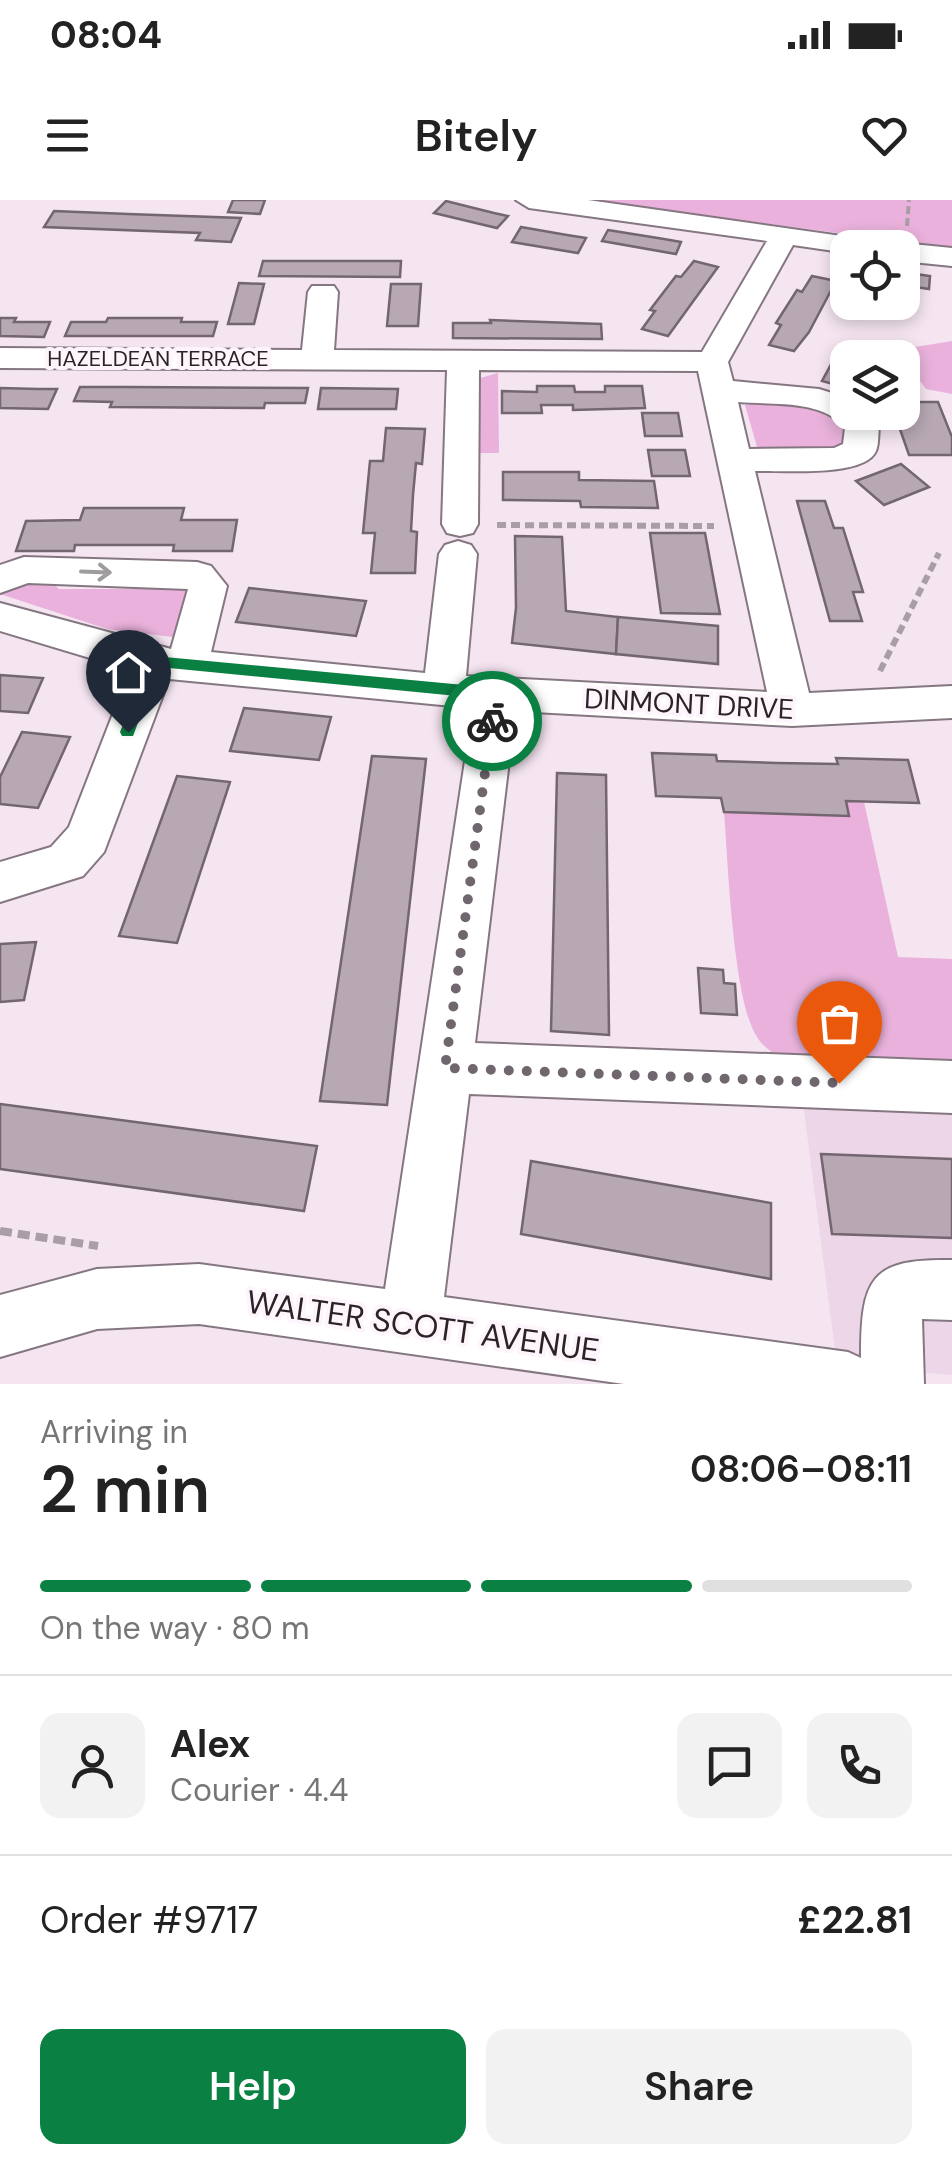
<!DOCTYPE html>
<html lang="en">
<head>
<meta charset="utf-8">
<style>
  body { margin:0; font-family:"DM Sans",sans-serif; background:#f2f2f2; color:#222; height:100vh; display:flex; flex-direction:column; font-size:38px; white-space:nowrap }
  * { box-sizing:border-box; margin:0 }
  p { font-size:32px; color:#767676 }
  .icon { flex:none; width:55px; height:55px; fill:none; stroke:currentColor; stroke-width:2; stroke-linecap:round; stroke-linejoin:round }
  .map { position:relative; height:1184px; overflow:hidden }
  .side { display:flex; flex-direction:column; background:#fff; flex:1 }
  .side>* { flex:none }
  .tools { position:absolute; left:830px; top:30px; display:grid; gap:20px }
  .tools a { display:grid; place-items:center; width:90px; height:90px; border-radius:20px; background:#fff; box-shadow:0 5px 15px #0003; font-size:50px }
  .pin { position:absolute; display:grid; place-items:center; width:85px; height:85px; color:#fff; margin:-102px -42px; border-radius:50% 50% 50% 0; rotate:-45deg; box-shadow:0 0 10px #0007 }
  .pin .icon { rotate:45deg }
  .courier { position:absolute; display:grid; place-items:center; width:100px; height:100px; margin:-50px; border:8px solid #0b8043; border-radius:50%; background:#fff; color:#222; box-shadow:0 2px 12px #0007 }
  .headline em { font-style:normal; font-weight:600 }
  .headline div { display:flex; flex-direction:column-reverse }
  .headline { display:flex; align-items:center; justify-content:space-between; height:170px; padding:0 40px }
  h1 { font-size:65px; font-weight:600; line-height:75px }
  .bar { display:grid; grid-template-columns:repeat(4,1fr); gap:15px 10px; align-content:center; height:120px; padding:0 40px }
  .bar i { height:12px; border-radius:8px; background:#e0e0e0 }
  .bar .on { background:#0b8043 }
  .bar p { grid-column:span 4 }
  .line { display:flex; align-items:center; gap:25px; padding:0 40px; border-top:2px solid #e0e0e0 }
  .line div { flex:1 }
  .round { display:grid; place-items:center; flex:none; width:105px; height:105px; border-radius:20px; background:#f2f2f2 }
  .action { display:flex; gap:20px; margin-top:auto; padding:20px 40px }
  .action a { flex:1; height:115px; border-radius:20px; background:#0b8043; color:#fff; font-size:40px; font-weight:600; line-height:115px; text-align:center }
  .action a+a { background:#f2f2f2; color:#222 }
  .status { display:flex; justify-content:space-between; align-items:center; height:70px; padding:0 50px; background:#fff; direction:ltr }
  .status svg { height:28px; fill:currentColor }
  header { display:flex; justify-content:space-between; align-items:center; height:130px; padding:0 40px; background:#fff; font-size:45px; font-weight:600 }
  .map>svg:first-child { display:block }
  .built { fill:#edd6e7 }
  .green { fill:#e9b1db }
  .building { fill:#b7a8b3; stroke:#746670; stroke-width:2.5 }
  .lines { fill:none; stroke-linecap:round; stroke-linejoin:round }
  .minor-casing { stroke:#857781; stroke-width:4 }
  .path-far2 { stroke:#a99da6; stroke-width:4; stroke-dasharray:8 4; stroke-linecap:butt }
  .path-far1 { stroke:#a99da6; stroke-width:6; stroke-dasharray:9 5; stroke-linecap:butt }
  .path { stroke:#a99da6; stroke-width:8; stroke-dasharray:12 6; stroke-linecap:butt }
  .minor { fill:#fff; fill-rule:evenodd }
  .oneway { stroke:#9f9c9e }
  .route { fill:#0b8043 }
  .done { stroke:#70676e; stroke-width:10; stroke-dasharray:0 18 }
  .labels { text-anchor:middle; dominant-baseline:central; stroke-width:8; stroke-linejoin:round; paint-order:stroke }
  .far-street-label { font-size:22px; fill:#292327; stroke:#fef4fb }
  .street-label { font-size:28px; fill:#292327; stroke:#fef4fb }
  .near-street-label { font-size:32px; fill:#292327; stroke:#fef4fb }
</style>
</head>
<body>
<div class="status"><b>08:04</b><svg viewBox="0 0 49 12"><path d="M0 12V9h3v3zM5 12V6h3v6zM10 12V3h3v9zM15 12V0h3v12zM26 1h20v11H26zM47 4h2v5h-2z"/></svg></div>
<header><svg class="icon" aria-label="menu" viewBox="0 0 24 24"><path d="M4 6h16M4 12h16M4 18h16"/></svg>Bitely<svg class="icon" aria-label="heart" viewBox="0 0 24 24"><path d="M12 20l-8-8c-3-5 5-10 8-4 3-6 11-1 8 4z"/></svg></header>
<div class="map">
<svg width="952" height="1184" viewBox="0 0 952 1184">
  <rect width="100%" height="100%" fill="#f5e5f1"/>
  <!-- built -->
  <path class="built" d="M 803,903 L 952,909 L 952,1175 L 837,1166 Z"/>
  <!-- green -->
  <g class="green">
    <path d="M 588,0 L 952,0 L 952,48 Z"/>
    <path d="M 952,141 L 952,194 L 926,189 L 897,150 Z"/>
    <path d="M 498,173 L 499,253 L 468,253 L 477,179 Z"/>
    <path d="M 763,199 L 814,202 L 853,228 L 849,243 C 823,257 785,258 757,247 L 745,205 Z"/>
    <path d="M 48,378 L 59,389 L 195,389 L 181,438 L 107,429 L 0,394 L 8,382 Z"/>
    <path d="M 846,601 L 864,602 L 898,757 L 952,759 L 952,861 L 774,854 C 768,849 761,844 757,837 C 733,801 728,661 724,612 L 848,616 Z"/>
  </g>
  <!-- building -->
  <g class="building">
    <path d="M 233,0 L 265,0 L 260,14 L 228,12 Z"/>
    <path d="M 446,1 L 494,13 L 508,16 L 497,28 L 434,13 Z"/>
    <path d="M 54,11 L 128,14 L 241,18 L 231,42 L 196,40 L 200,33 L 44,27 Z"/>
    <path d="M 521,27 L 567,35 L 586,38 L 578,53 L 512,42 Z"/>
    <path d="M 608,30 L 664,39 L 681,42 L 676,54 L 602,41 Z"/>
    <path d="M 263,61 L 401,61 L 400,77 L 259,76 Z"/>
    <path d="M 694,61 L 718,67 L 668,136 L 642,129 L 655,111 L 650,110 L 676,76 L 681,77 Z"/>
    <path d="M 902,72 L 930,76 L 929,89 L 902,85 Z"/>
    <path d="M 812,76 L 836,81 L 809,132 L 794,151 L 769,145 L 781,125 L 776,123 L 797,90 L 802,92 Z"/>
    <path d="M 239,83 L 264,84 L 254,124 L 228,124 Z"/>
    <path d="M 391,84 L 421,84 L 418,126 L 387,126 Z"/>
    <path d="M 0,118 L 16,118 L 14,122 L 50,122 L 44,137 L 0,136 Z"/>
    <path d="M 108,118 L 182,118 L 181,122 L 217,122 L 213,136 L 65,136 L 71,122 L 106,122 Z"/>
    <path d="M 490,120 L 601,124 L 602,139 L 453,138 L 453,123 L 491,123 Z"/>
    <path d="M 834,159 L 848,162 L 848,188 L 822,181 Z"/>
    <path d="M 537,186 L 574,186 L 575,192 L 605,192 L 605,186 L 642,186 L 645,208 L 573,210 L 573,205 L 541,205 L 542,213 L 502,213 L 502,191 L 537,192 Z"/>
    <path d="M 80,187 L 129,187 L 308,188 L 305,203 L 265,203 L 264,208 L 110,207 L 112,202 L 74,201 Z"/>
    <path d="M 0,188 L 38,189 L 57,189 L 48,209 L 0,208 Z"/>
    <path d="M 321,188 L 398,189 L 396,209 L 318,209 Z"/>
    <path d="M 902,202 L 938,202 L 952,237 L 952,255 L 909,255 L 894,212 L 902,212 Z"/>
    <path d="M 642,213 L 678,213 L 682,236 L 645,236 Z"/>
    <path d="M 386,228 L 425,229 L 422,264 L 416,263 L 413,295 L 411,331 L 417,332 L 415,373 L 371,373 L 375,333 L 363,333 L 370,261 L 383,261 Z"/>
    <path d="M 648,250 L 685,250 L 690,276 L 652,276 Z"/>
    <path d="M 901,264 L 929,287 L 884,305 L 856,281 Z"/>
    <path d="M 503,272 L 579,272 L 579,280 L 654,281 L 658,308 L 581,307 L 580,301 L 503,300 Z"/>
    <path d="M 797,301 L 825,301 L 834,328 L 843,328 L 863,392 L 853,392 L 862,421 L 830,421 Z"/>
    <path d="M 84,308 L 184,308 L 181,320 L 237,320 L 232,351 L 173,351 L 174,345 L 75,345 L 74,351 L 16,351 L 26,321 L 80,320 Z"/>
    <path d="M 650,333 L 705,333 L 720,414 L 661,413 Z"/>
    <path d="M 515,336 L 562,337 L 566,411 L 618,417 L 616,454 L 512,443 L 516,408 Z"/>
    <path d="M 249,388 L 366,401 L 356,436 L 236,422 Z"/>
    <path d="M 618,417 L 718,426 L 718,464 L 616,454 Z"/>
    <path d="M 0,475 L 43,478 L 28,513 L 0,511 Z"/>
    <path d="M 244,508 L 331,517 L 319,560 L 230,551 Z"/>
    <path d="M 22,532 L 70,537 L 38,608 L 0,604 L 0,577 Z"/>
    <path d="M 652,553 L 716,555 L 717,561 L 777,563 L 838,564 L 836,558 L 908,560 L 919,603 L 846,601 L 849,616 L 724,612 L 721,598 L 656,596 Z"/>
    <path d="M 372,556 L 426,559 L 387,905 L 320,901 Z"/>
    <path d="M 557,573 L 606,575 L 609,835 L 551,831 Z"/>
    <path d="M 177,576 L 230,582 L 177,743 L 119,736 Z"/>
    <path d="M 36,742 L 24,800 L 0,802 L 0,744 Z"/>
    <path d="M 698,768 L 723,770 L 724,783 L 735,784 L 737,815 L 701,813 Z"/>
    <path d="M 0,904 L 317,946 L 304,1011 L 0,969 Z"/>
    <path d="M 821,954 L 952,959 L 952,1038 L 832,1034 Z"/>
    <path d="M 531,961 L 771,1003 L 771,1079 L 521,1034 Z"/>
  </g>
  <g class="lines">
    <defs>
      <g id="minor">
        <path d="M 516,0 L 588,0 L 884,42 L 888,48 L 848,48 L 848,53 L 793,45 L 728,162 L 733,181 L 819,189 L 848,198 L 848,212 L 868,212 L 879,227 C 878,234 879,244 876,251 C 864,278 781,270 755,271 L 809,493 L 952,486 L 952,518 L 792,526 L 515,511 L 475,843 L 952,861 L 952,913 L 469,894 L 444,1097 L 848,1152 L 861,1158 C 861,1080 869,1058 952,1060 L 952,1120 L 922,1119 L 924,1184 L 624,1184 L 199,1124 L 97,1129 L 0,1157 L 0,1095 L 97,1069 L 199,1064 L 385,1089 L 473,508 L 169,479 L 104,652 L 83,676 L 0,702 L 0,662 L 51,647 L 69,627 L 130,470 L 0,431 L 0,403 L 171,449 L 188,389 L 28,383 L 0,393 L 0,365 L 24,357 L 197,362 L 211,366 L 227,386 L 211,452 L 425,473 L 439,354 L 445,345 L 458,341 L 471,345 L 477,354 L 466,476 L 767,492 L 698,171 L 479,170 L 478,324 L 473,333 L 460,336 L 447,333 L 442,324 L 447,170 L 0,168 L 0,148 L 302,150 L 308,92 L 312,86 L 334,86 L 338,92 L 334,150 L 702,152 L 767,41 L 529,8 ZM 738,202 C 771,205 823,199 845,228 L 843,244 L 834,248 L 749,249 Z"/>
        <path d="M 902,43 L 952,48 L 952,66 L 902,61 L 902,48 L 891,48 Z"/>
      </g>
    </defs>
    <!-- minor casing -->
    <use href="#minor" class="minor-casing"/>
    <!-- path-far2 -->
    <path class="path-far2" d="M 907,26 L 909,0"/>
    <!-- path-far1 -->
    <g class="path-far1">
      <path d="M 497,325 L 714,326"/>
      <path d="M 880,471 L 939,353"/>
    </g>
    <!-- path -->
    <path class="path" d="M 0,1031 L 98,1046"/>
    <!-- minor -->
    <use href="#minor" class="minor"/>
  </g>
  <!-- one-way arrows -->
  <defs><path id="oneway-shaft" d="M-6 0H5M1.5-3L5.5 0L1.5 3" fill="none" stroke-width="1.6" stroke-linecap="round" stroke-linejoin="round" transform="scale(2.5)"/></defs>
  <use class="oneway" href="#oneway-shaft" transform="translate(96 372) rotate(2)"/>
  <!-- route -->
  <path class="route" d="M 154,456 L 496,488 L 504,494 L 500,521 L 492,527 L 487,525 L 488,499 L 159,467 L 133,536 L 122,536 L 120,532 L 147,462 Z"/>
  <g class="lines">
    <!-- done -->
    <path class="done" d="M 492,521 L 445,868 L 839,883"/>
  </g>
  <g class="labels">
    <!-- far-street labels -->
    <g class="far-street-label">
      <text x="158" y="158">HAZELDEAN TERRACE</text>
    </g>
    <!-- street labels -->
    <g class="street-label">
      <text transform="translate(689 504) rotate(3)">DINMONT DRIVE</text>
    </g>
    <!-- near-street labels -->
    <g class="near-street-label">
      <text transform="translate(423 1126) rotate(8)">WALTER SCOTT AVENUE</text>
    </g>
  </g>
</svg>
<div class="tools">
<a><svg class="icon" aria-label="locate" viewBox="0 0 24 24"><circle cx="12" cy="12" r="6"/><path d="M12 2v4M12 18v4M2 12h4M18 12h4"/></svg></a>
<a><svg class="icon" aria-label="layers" viewBox="0 0 24 24"><path d="M12 4l9 5-9 5-9-5zM3 14l9 5 9-5"/></svg></a>
</div>
<div class="pin" style="left:839px;top:883px;background:#ea580c"><svg class="icon" aria-label="bag" viewBox="0 0 24 24"><path d="M5 8h14l-1 12H6zM9 8a3 3 0 0 1 6 0"/></svg></div>
<div class="pin" style="left:128px;top:532px;background:#1f2937"><svg class="icon" aria-label="home" viewBox="0 0 24 24"><path d="M3 11l9-7 9 7M6 9v11h12V9"/></svg></div>
<div class="courier" style="left:492px;top:521px"><svg class="icon" aria-label="bike" viewBox="0 0 24 24"><circle cx="6" cy="16" r="4"/><circle cx="18" cy="16" r="4"/><path d="M6 16l4-8h5l3 8M10 8l3 8H6M13 5h3"/></svg></div>
</div>
<section class="side">
<div class="headline"><div><h1>2 min</h1><p>Arriving in</p></div><em>08:06–08:11</em></div>
<div class="bar"><i class="on"></i><i class="on"></i><i class="on"></i><i></i><p>On the way · 80 m</p></div>
<div class="line" style="height:180px"><a class="round"><svg class="icon" aria-label="person" viewBox="0 0 24 24"><circle cx="12" cy="8" r="4"/><path d="M4 21q1-7 8-7t8 7"/></svg></a><div><b>Alex</b><p>Courier · 4.4</p></div><a class="round"><svg class="icon" aria-label="chat" viewBox="0 0 24 24"><path d="M4 5h16v11H9l-5 4z"/></svg></a><a class="round"><svg class="icon" aria-label="phone" viewBox="0 0 24 24"><path d="M5 4h4l2 5-3 2q2 4 5 5l2-3 5 2v4C11 20 4 13 5 4z"/></svg></a></div>
<div class="line" style="height:130px"><div>Order #9717</div><b>£22.81</b></div>
<div class="action"><a>Help</a><a>Share</a></div>
</section>
</body>
</html>
